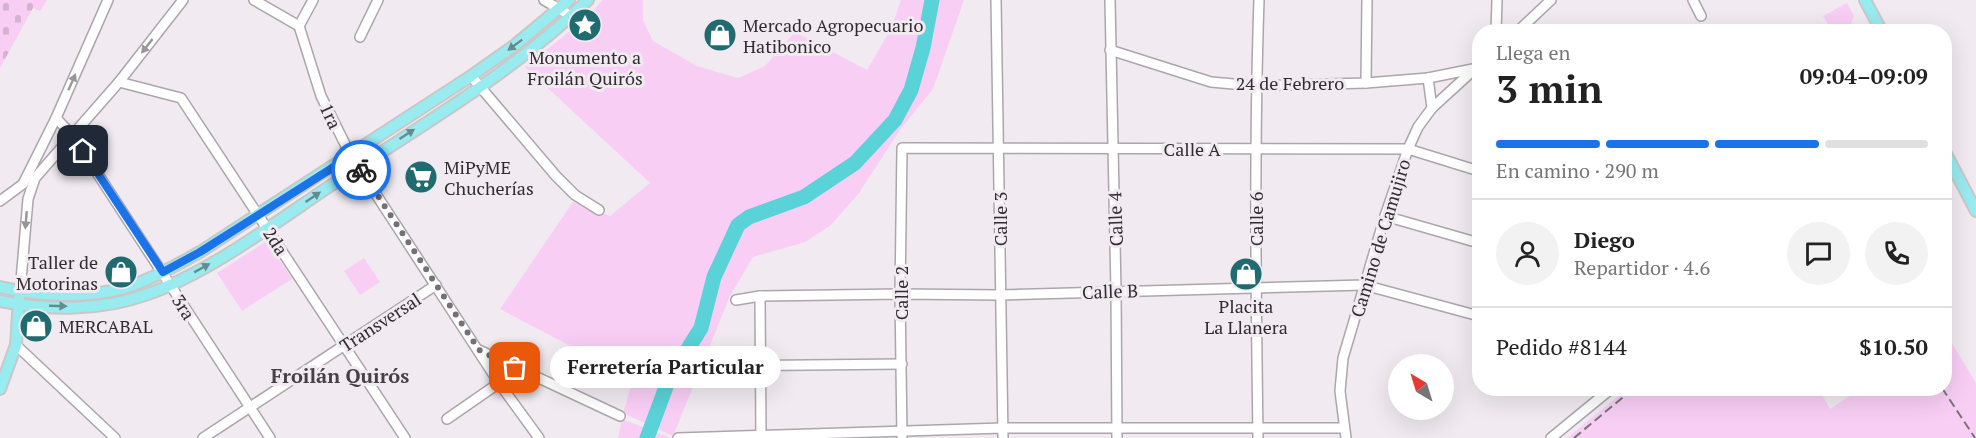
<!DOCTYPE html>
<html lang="es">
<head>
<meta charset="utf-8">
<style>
  body { margin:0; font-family:"PT Serif",serif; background:#f2f2f2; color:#222; height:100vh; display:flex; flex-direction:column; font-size:22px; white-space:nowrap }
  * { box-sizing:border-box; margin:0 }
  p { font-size:20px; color:#767676 }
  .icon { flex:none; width:33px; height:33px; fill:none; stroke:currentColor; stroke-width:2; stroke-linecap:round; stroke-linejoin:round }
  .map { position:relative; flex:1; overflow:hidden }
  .sheet { position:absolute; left:1472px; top:24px; width:480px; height:372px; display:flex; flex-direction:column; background:#fff; border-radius:24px; box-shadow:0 6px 24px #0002 }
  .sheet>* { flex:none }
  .needle { width:39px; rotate:322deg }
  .fabs { position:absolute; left:1388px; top:354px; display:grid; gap:12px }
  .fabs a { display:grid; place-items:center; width:66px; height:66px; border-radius:50%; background:#fff; box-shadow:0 6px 24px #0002; font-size:30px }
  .pin { position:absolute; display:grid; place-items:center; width:51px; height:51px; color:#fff; margin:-26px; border-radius:12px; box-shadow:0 3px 9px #0006 }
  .courier { position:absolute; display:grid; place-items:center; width:60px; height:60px; margin:-30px; border:4px solid #1a73e8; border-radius:50%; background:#fff; color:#222; box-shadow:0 2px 8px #0007 }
  .bubble { position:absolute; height:42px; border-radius:21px; background:#fff; box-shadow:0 6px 24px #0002; font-size:20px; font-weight:700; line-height:42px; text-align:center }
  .headline em { font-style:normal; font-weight:700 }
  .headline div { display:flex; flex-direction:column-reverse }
  .headline { display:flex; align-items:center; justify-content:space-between; height:102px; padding:0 24px }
  h1 { font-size:39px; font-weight:700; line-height:45px }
  .bar { display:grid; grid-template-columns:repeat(4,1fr); gap:9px 6px; align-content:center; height:72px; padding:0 24px }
  .bar i { height:8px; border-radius:4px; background:#e0e0e0 }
  .bar .active { background:#1a73e8 }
  .bar p { grid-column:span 4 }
  .line { display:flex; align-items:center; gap:15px; padding:0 24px; border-top:2px solid #e0e0e0 }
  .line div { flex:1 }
  .round { display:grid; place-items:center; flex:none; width:63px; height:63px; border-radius:32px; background:#f2f2f2 }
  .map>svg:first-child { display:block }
  .green { fill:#f8cef5 }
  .cemetery { fill:url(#cemetery-stones) }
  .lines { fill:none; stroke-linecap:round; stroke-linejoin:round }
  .river { stroke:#59d2d8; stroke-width:15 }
  .minor-casing { stroke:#aca6ac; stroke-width:12 }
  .major-casing { stroke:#c9c8c9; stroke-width:14 }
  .minor { stroke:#fff; stroke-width:9 }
  .major { stroke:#98ebef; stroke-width:10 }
  .rail { stroke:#787378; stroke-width:2; stroke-dasharray:9 4.5; stroke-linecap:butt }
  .oneway { fill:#648c90 }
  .oneway2 { fill:#989698 }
  .done { stroke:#747074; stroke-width:6; stroke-dasharray:0 10.8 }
  .route { stroke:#1a73e8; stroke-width:8 }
  .labels { text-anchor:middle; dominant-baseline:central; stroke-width:6; stroke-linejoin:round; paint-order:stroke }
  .poi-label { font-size:18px; fill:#302d30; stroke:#f1ebf1; text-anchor:start }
  .street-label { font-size:18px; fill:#302d30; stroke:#f1ebf1 }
  .neighbourhood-label { font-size:20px; font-weight:bold; fill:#464146; stroke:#f1ebf1 }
</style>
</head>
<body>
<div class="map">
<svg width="1976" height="438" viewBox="0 0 1976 438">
  <defs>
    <pattern id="cemetery-stones" width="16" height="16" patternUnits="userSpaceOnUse" patternTransform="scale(1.5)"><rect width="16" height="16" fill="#f8cef5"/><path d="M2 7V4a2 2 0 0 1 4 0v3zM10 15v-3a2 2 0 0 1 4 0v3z" fill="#d5b1d2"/></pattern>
  </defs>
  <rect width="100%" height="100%" fill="#f1ebf1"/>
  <!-- green -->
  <g class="green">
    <path d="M 603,0 L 643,0 L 643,20 L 653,41 L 697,66 L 738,78 L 765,66 L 795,32 L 867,70 L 891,29 L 901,0 L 964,0 L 933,89 L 900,130 L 859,193 L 830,226 L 805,242 L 753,257 L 730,296 L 673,436 L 623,413 L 633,379 L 500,309 L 573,202 L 610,216 L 650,183 L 525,67 L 586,18 Z"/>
    <path d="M 1847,3 L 1854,16 L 1849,29 L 1843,31 L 1832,31 L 1823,16 Z"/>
    <path d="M 267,241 L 292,279 L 242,311 L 217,273 Z"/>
    <path d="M 364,258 L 380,282 L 360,295 L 344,271 Z"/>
    <path d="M 1944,330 L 1976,383 L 1976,438 L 1567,438 L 1627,389 L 1819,389 L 1830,409 L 1860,389 L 1944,388 Z"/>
    <path d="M 622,419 L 670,438 L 618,438 Z"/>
  </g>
  <!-- cemetery -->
  <path class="cemetery" d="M 0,0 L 47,0 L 40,11 L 33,8 L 0,68 Z"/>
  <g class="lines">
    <!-- river -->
    <path class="river" d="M 647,438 L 669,379 L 701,328 L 714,277 L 738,225 L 749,217 L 804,197 L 855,163 L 895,120 L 911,90 L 923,48 L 932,0"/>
    <defs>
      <g id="minor">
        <path d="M 254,0 L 299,26"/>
        <path d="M 544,0 L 571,16"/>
        <path d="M 996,0 L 1003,438"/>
        <path d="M 1110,0 L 1116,291 L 1117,438"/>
        <path d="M 1693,0 L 1701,16"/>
        <path d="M 299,26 L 321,96 L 351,156 L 499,383 L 539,438"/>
        <path d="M 299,26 L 313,0"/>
        <path d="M 1496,32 L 1497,0"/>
        <path d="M 1517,32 L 1551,0"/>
        <path d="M 360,37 L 378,0"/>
        <path d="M 1110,50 L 1211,82 L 1256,86 L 1366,83 L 1428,78 L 1473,69"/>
        <path d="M 471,76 L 556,176 L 575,195 L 599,210"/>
        <path d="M 1428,78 L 1432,108"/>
        <path d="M 119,82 L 181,98 L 405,438"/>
        <path d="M 1366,83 L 1367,0"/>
        <path d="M 56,118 L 73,136 L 270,438"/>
        <path d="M 0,201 L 23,184 L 56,118 L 108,0"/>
        <path d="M 1385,216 L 1479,243"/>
        <path d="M 20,292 L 28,199 L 35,178 L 119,82 L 183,0"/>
        <path d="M 760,296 L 761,438"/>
        <path d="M 736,300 L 760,296 L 900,294 L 1000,295 L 1364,285 L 1479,316"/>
        <path d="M 16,345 L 115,438"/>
        <path d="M 479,350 L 620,416"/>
        <path d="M 706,366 L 902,364"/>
        <path d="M 447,419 L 499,383"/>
        <path d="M 203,438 L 436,285"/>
        <path d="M 678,438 L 1003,428 L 1343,428"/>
        <path d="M 902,438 L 900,294 L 902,148 L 1408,149 L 1479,171"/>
        <path d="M 1258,438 C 1256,292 1254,146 1259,0"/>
        <path d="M 1346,438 L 1340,391 L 1343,358 L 1385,216 L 1408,149 L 1418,127 L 1432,108 L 1479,65"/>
        <path d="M 1551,438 L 1612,388"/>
      </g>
      <g id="major">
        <path d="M 1865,0 L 1882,32"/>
        <path d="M 1944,150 L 1976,211"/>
        <path d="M 0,287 C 39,296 85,299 124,288 C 151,280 176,265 200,252 L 471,76 L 515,45 L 569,0"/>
        <path d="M 0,301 C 47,311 102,311 148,294 C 213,271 284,216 342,178 C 426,122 515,71 588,0"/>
        <path d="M 0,389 L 16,345 L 19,298"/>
      </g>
    </defs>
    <!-- minor casing -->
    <use href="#minor" class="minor-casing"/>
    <!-- major casing -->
    <use href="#major" class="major-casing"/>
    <!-- minor -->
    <use href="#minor" class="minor"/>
    <!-- major -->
    <use href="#major" class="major"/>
    <!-- rail -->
    <g class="rail">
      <path d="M 1942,388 L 1975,438"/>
      <path d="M 1574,438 L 1634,388"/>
    </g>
  </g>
  <!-- one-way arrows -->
  <defs><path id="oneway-solid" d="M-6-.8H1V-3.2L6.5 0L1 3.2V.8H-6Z" transform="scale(1.5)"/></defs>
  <g class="oneway">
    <use href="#oneway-solid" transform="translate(515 45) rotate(143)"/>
    <use href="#oneway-solid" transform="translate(407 134) rotate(-33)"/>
    <use href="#oneway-solid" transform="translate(313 197) rotate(-34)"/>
    <use href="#oneway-solid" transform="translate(202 268) rotate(-29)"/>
    <use href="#oneway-solid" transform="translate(58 306) rotate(2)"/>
  </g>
  <g class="oneway2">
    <use href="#oneway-solid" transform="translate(147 46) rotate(128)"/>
    <use href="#oneway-solid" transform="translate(72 82) rotate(-66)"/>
    <use href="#oneway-solid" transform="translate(26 220) rotate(95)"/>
  </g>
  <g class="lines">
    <!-- done -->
    <path class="done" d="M 361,170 L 479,350 L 515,368"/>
    <!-- route -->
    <path class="route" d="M 83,151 L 163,272 L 200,252 L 351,156 L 361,170"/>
  </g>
  <!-- icons -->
  <defs>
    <symbol id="sight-disc" viewBox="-11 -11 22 22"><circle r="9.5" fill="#1f6b6f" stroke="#f1ebf1"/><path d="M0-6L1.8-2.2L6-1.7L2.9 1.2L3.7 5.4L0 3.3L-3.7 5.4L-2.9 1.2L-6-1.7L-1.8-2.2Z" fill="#fff"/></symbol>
    <symbol id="shop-disc" viewBox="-11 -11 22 22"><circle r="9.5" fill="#1f6b6f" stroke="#f1ebf1"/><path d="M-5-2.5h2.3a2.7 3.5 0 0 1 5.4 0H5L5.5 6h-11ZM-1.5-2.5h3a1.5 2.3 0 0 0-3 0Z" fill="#fff"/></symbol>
    <symbol id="supermarket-disc" viewBox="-11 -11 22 22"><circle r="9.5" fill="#1f6b6f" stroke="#f1ebf1"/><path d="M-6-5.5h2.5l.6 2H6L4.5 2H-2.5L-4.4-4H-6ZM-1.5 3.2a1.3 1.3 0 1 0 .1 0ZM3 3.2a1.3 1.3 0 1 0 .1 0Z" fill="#fff"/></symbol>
  </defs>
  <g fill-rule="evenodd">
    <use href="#sight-disc" x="566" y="6" width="38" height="38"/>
    <use href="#shop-disc" x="701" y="16" width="38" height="38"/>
    <use href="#supermarket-disc" x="402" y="158" width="38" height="38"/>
    <use href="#shop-disc" x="102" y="253" width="38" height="38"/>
    <use href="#shop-disc" x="1227" y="255" width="38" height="38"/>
    <use href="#shop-disc" x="17" y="307" width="38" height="38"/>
  </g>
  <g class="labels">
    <!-- poi labels -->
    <g class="poi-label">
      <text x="743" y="25">Mercado Agropecuario<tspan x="743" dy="21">Hatibonico</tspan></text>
      <text x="585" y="57" text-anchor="middle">Monumento a<tspan x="585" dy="21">Froilán Quirós</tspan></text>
      <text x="444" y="167">MiPyME<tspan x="444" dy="21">Chucherías</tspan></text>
      <text x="98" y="262" text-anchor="end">Taller de<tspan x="98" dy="21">Motorinas</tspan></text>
      <text x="1246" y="306" text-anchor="middle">Placita<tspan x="1246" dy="21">La Llanera</tspan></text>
      <text x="59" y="326">MERCABAL</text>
    </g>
    <!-- street labels -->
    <g class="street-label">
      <text x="1290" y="83">24 de Febrero</text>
      <text transform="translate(331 116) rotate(65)">1ra</text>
      <text x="1192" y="149">Calle A</text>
      <text transform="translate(1000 219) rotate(-90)">Calle 3</text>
      <text transform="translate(1115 219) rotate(-92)">Calle 4</text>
      <text transform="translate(1256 219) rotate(-90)">Calle 6</text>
      <text transform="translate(1380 238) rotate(-73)">Camino de Camujiro</text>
      <text transform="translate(276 241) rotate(57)">2da</text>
      <text transform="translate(1110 291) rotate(-2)">Calle B</text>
      <text transform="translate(901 293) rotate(-90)">Calle 2</text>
      <text transform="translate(184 307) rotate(58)">3ra</text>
      <text transform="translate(380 322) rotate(-33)">Transversal</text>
    </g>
    <!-- neighbourhood labels -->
    <g class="neighbourhood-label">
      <text x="340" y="375">Froilán Quirós</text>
    </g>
  </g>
</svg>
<div class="fabs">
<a><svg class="needle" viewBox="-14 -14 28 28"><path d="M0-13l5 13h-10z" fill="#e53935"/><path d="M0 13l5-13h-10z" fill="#767676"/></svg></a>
</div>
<div class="pin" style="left:515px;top:368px;background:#ea580c"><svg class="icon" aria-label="bag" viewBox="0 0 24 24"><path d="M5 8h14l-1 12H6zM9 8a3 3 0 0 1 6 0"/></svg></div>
<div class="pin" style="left:83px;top:151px;background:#1f2937"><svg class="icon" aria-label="home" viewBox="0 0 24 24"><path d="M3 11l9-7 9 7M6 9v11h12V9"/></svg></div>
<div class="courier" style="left:361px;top:170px"><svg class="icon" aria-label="bike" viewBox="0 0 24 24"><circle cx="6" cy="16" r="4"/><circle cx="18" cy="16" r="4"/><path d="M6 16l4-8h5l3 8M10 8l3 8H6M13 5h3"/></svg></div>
<div class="bubble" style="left:550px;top:346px;width:231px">Ferretería Particular</div>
<section class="sheet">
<div class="headline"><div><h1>3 min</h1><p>Llega en</p></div><em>09:04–09:09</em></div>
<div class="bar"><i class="active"></i><i class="active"></i><i class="active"></i><i></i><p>En camino · 290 m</p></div>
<div class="line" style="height:108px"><a class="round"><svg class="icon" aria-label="person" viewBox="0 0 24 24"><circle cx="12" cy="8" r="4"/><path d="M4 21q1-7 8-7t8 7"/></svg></a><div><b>Diego</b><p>Repartidor · 4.6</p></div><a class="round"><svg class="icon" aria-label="chat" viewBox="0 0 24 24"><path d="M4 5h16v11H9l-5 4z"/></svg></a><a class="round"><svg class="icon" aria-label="phone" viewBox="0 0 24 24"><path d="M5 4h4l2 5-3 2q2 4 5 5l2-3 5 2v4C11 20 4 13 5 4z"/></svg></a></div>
<div class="line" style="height:78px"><div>Pedido #8144</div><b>$10.50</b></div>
</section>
</div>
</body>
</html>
